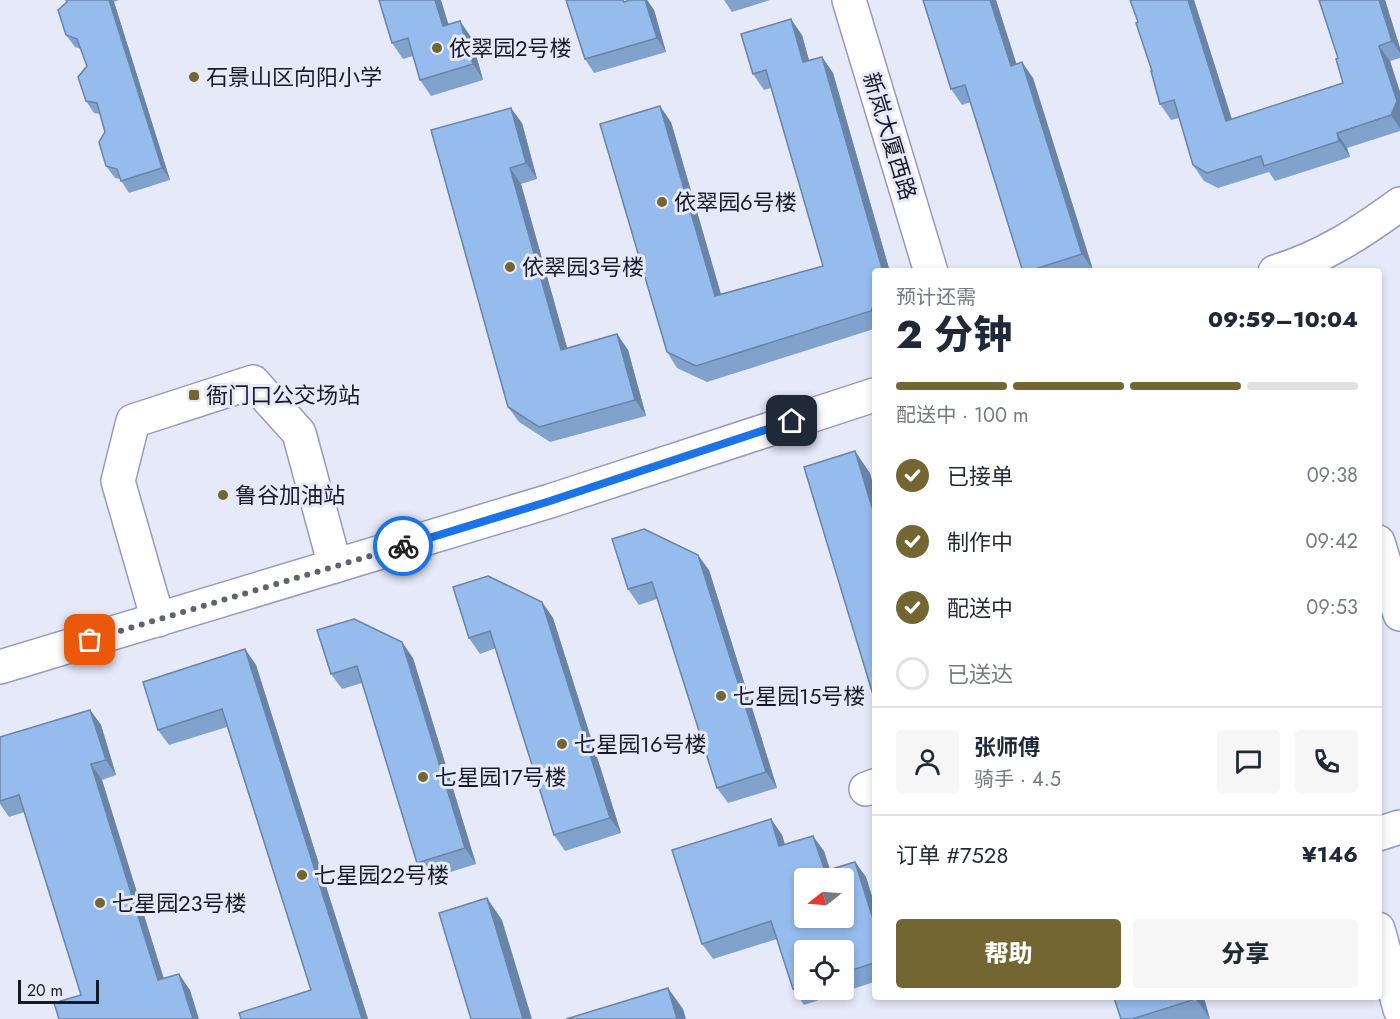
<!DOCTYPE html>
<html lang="zh">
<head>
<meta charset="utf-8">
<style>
  body { margin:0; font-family:Jost,"Noto Sans SC",sans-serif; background:#f6f6f7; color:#1f2937; height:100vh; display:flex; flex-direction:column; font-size:22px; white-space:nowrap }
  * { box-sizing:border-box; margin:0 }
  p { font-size:20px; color:#747a83 }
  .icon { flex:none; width:33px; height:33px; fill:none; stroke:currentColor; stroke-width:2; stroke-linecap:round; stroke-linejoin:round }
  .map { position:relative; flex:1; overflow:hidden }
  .side { position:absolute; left:872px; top:268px; width:510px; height:732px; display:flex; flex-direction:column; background:#fff; border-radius:6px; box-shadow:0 3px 9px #0003 }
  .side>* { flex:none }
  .needle { width:39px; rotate:253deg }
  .controls { position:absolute; left:794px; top:868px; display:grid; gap:12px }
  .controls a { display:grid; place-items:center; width:60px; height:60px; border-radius:6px; background:#fff; box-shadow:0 3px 9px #0003; font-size:30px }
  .scale { position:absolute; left:18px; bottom:15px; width:81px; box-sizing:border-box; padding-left:6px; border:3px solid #171927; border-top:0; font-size:16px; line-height:21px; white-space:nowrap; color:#171927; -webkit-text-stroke:4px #e6e9f8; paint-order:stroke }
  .pin { position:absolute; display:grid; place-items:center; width:51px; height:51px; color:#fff; margin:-26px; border-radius:12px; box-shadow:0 3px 9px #0006 }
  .courier { position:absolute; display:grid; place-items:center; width:60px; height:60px; margin:-30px; border:4px solid #1a73e8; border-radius:50%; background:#fff; color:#222; box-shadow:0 2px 8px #0007 }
  .summary em { font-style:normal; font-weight:800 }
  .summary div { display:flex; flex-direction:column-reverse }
  .summary { display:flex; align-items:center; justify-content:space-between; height:102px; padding:0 24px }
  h1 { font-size:39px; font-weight:800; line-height:45px }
  .bar { display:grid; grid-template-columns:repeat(4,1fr); gap:9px 6px; align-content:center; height:72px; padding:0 24px }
  .bar i { height:8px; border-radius:4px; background:#e0e1e3 }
  .bar .active { background:#736633 }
  .bar p { grid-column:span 4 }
  .line { display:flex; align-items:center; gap:15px; padding:0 24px; border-top:2px solid #e0e1e3 }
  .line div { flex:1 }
  .round { display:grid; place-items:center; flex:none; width:63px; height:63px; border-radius:6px; background:#f6f6f7 }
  ol { padding:0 24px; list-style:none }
  li { display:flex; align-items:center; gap:18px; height:66px }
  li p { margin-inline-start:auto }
  li .icon { padding:6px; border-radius:50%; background:#736633; color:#fff; stroke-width:4 }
  li:last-child { color:#747a83 }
  li i { width:33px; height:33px; border:3px solid #e0e1e3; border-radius:50% }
  .cta { display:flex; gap:12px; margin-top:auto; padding:12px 24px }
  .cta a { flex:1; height:69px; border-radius:6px; background:#736633; color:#fff; font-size:24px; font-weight:800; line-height:69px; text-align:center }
  .cta a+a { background:#f6f6f7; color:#1f2937 }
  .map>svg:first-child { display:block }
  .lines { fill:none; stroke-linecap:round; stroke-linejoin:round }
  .minor-casing { stroke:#949bbf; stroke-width:36 }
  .minor { stroke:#fff; stroke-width:33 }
  .wall { fill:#81a2cd; fill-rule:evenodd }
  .shaded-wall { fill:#6984a7 }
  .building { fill:#96bcee; stroke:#6984a7; stroke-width:1.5; fill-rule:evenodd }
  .done { stroke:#5f6270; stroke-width:6; stroke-dasharray:0 10.8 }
  .route { stroke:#1a73e8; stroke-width:8 }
  .poi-dot { fill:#736633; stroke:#e6e9f8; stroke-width:2 }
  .labels { text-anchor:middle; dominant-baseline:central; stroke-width:6; stroke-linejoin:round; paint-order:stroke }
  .poi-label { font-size:22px; fill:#171927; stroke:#e6e9f8; text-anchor:start }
  .street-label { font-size:22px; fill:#171927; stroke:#e6e9f8 }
</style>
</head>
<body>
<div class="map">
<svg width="1400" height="1019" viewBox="0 0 1400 1019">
  <rect width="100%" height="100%" fill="#e6e9f8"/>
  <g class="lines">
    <defs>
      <g id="minor">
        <path d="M 849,0 L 931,272"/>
        <path d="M 1275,272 C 1324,257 1360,233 1400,204"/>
        <path d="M 1378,542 L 1400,614"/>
        <path d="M 158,620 L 118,481 L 133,421 L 253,382 L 299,433 L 335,566"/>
        <path d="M 0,667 L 550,501 L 874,395"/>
        <path d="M 866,789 L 874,786"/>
        <path d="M 1378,834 L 1400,827"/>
        <path d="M 1378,929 L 1400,1009"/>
      </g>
    </defs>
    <!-- minor casing -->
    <use href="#minor" class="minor-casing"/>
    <!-- minor -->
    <use href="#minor" class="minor"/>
  </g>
  <!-- wall -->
  <g class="wall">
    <path d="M 66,0 L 119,0 L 114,2 L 170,180 L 129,193 L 120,179 L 115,178 L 106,166 L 105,132 L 100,114 L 94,113 L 86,101 L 87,66 L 81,49 L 75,47 L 66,35 Z"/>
    <path d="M 630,0 L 647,0 L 654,10 L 666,52 L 594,73 L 585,59 Z"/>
    <path d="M 724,0 L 770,0 L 732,12 Z"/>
    <path d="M 996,0 L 1016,64 L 1033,78 L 1093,270 L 1087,272 L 1023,272 L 971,102 L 962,105 L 951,89 Z"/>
    <path d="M 1130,0 L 1194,0 L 1232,119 L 1343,83 L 1338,58 L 1385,0 L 1400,48 L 1400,58 L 1390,61 L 1400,92 L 1400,131 L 1347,148 L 1350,157 L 1275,181 L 1269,172 L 1218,188 L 1204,181 L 1193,165 L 1179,118 L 1171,120 L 1160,104 L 1152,71 L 1138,22 Z"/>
    <path d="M 449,25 L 471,37 L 483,80 L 431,96 L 420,80 L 413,56 L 403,59 L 392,43 Z"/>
    <path d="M 802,35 L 809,61 L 822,57 L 833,73 L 890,272 L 874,272 L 874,329 L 707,382 L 677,368 L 667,352 L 671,122 L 721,294 L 823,266 L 771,88 L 764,90 L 753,74 Z"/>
    <path d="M 522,123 L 537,179 L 521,184 L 567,348 L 617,334 L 628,350 L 646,416 L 550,442 L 519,422 L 508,407 L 431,130 Z"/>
    <path d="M 612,539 L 709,570 L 777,788 L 728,803 L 717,788 L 657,599 L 639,605 L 628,589 Z"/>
    <path d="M 542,602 L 553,618 L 621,833 L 565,851 L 554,835 L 496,648 L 480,654 L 469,638 Z"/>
    <path d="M 317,630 L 413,658 L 476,864 L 428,879 L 417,863 L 362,683 L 342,689 L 331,674 Z"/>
    <path d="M 245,649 L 256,665 L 368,1019 L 241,1019 L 311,990 L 227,727 L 169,745 L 158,730 Z"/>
    <path d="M 90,710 L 101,725 L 116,775 L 102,780 L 164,979 L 190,990 L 81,995 L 25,812 L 9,817 L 0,804 L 0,737 Z"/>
    <path d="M 771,819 L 782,835 L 785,845 L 824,851 L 830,870 L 855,862 L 866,877 L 874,903 L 874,982 L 804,1005 L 793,989 L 777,939 L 713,959 L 702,944 ZM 804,951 L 843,951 L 843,990 L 804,990 Z"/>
    <path d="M 1204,998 L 1210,1019 L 1121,1019 Z"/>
  </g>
  <!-- shaded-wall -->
  <g class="shaded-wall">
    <path d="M 109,0 L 113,0 L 114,2 L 170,180 L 162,168 Z"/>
    <path d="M 435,0 L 441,0 L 454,42 L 443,26 Z"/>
    <path d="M 645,0 L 647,0 L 654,10 L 666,52 L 657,38 Z"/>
    <path d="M 990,0 L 996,0 L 1022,81 L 1011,66 Z"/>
    <path d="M 1188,0 L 1194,0 L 1237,136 L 1226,121 Z"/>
    <path d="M 1379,0 L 1385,0 L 1400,48 L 1400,53 L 1392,41 Z"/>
    <path d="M 791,19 L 802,35 L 814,78 L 803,62 Z"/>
    <path d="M 460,21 L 471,37 L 483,80 L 473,64 Z"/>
    <path d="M 1379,46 L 1390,61 L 1400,92 L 1400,128 L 1391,115 Z"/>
    <path d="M 822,57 L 833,73 L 890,272 L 883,272 Z"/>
    <path d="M 1022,62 L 1033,78 L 1093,270 L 1082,254 Z"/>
    <path d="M 660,106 L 671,122 L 726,312 L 715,296 Z"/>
    <path d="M 511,108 L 522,123 L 537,179 L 526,163 Z"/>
    <path d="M 1337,133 L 1347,148 L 1350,157 L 1339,141 Z"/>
    <path d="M 510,168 L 521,184 L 572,365 L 561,350 Z"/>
    <path d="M 874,304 L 874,316 L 871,311 Z"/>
    <path d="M 617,334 L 628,350 L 646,416 L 635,400 Z"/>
    <path d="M 855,451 L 870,473 L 874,487 L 874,514 Z"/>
    <path d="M 698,555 L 709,570 L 777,788 L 766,772 Z"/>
    <path d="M 542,602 L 553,618 L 621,833 L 610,818 Z"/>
    <path d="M 402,642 L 413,658 L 476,864 L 465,848 Z"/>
    <path d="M 245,649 L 256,665 L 368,1019 L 362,1019 Z"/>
    <path d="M 90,710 L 101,725 L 116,775 L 106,760 Z"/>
    <path d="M 91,764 L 102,780 L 169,996 L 158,980 Z"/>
    <path d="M 771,819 L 782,835 L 790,862 L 779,846 Z"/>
    <path d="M 813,836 L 824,851 L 833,879 L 825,871 Z"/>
    <path d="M 855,862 L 866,877 L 874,903 L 874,922 Z"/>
    <path d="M 487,898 L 502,920 L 532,1019 L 523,1019 Z"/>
    <path d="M 179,974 L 190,990 L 199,1019 L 193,1019 Z"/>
    <path d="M 668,988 L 683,1009 L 686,1019 L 677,1019 Z"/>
    <path d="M 1195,998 L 1204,998 L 1210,1019 L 1196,999 Z"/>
  </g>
  <!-- building -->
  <g class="building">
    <path d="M 66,0 L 109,0 L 162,168 L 121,181 L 117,169 L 106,166 L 99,142 L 105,132 L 97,103 L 86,101 L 78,77 L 87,66 L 77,39 L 66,35 L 58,10 L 67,2 Z"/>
    <path d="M 379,0 L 435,0 L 443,26 L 460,21 L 473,64 L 420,80 L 408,38 L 392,43 Z"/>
    <path d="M 566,0 L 623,0 L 624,2 L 630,0 L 645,0 L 657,38 L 585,59 Z"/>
    <path d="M 923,0 L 990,0 L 1011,66 L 1022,62 L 1082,254 L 1026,272 L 1023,272 L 965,85 L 951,89 Z"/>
    <path d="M 1130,0 L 1188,0 L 1226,121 L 1343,83 L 1336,59 L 1338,58 L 1319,0 L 1379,0 L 1392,41 L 1379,46 L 1397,101 L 1391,115 L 1337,133 L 1339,141 L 1264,166 L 1261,156 L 1207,173 L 1193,165 L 1174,100 L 1160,104 L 1151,71 L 1152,71 L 1136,23 L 1138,22 Z"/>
    <path d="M 791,19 L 803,62 L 822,57 L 883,272 L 874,272 L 874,304 L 871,311 L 696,366 L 667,352 L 600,124 L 660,106 L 715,296 L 823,266 L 766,70 L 753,74 L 741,34 Z"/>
    <path d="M 511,108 L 526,163 L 510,168 L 561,350 L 617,334 L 635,400 L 539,427 L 508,407 L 431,130 Z"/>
    <path d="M 855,451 L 874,514 L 874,698 L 804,467 Z"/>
    <path d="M 644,529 L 698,555 L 766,772 L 717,788 L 652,582 L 628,589 L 612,539 Z"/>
    <path d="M 488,576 L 542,602 L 610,818 L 554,835 L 490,631 L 469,638 L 453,587 Z"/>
    <path d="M 354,619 L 402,642 L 465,848 L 417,863 L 357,666 L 331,674 L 317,630 Z"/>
    <path d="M 245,649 L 362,1019 L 241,1019 L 239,1013 L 311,990 L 222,709 L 158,730 L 143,682 Z"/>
    <path d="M 90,710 L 106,760 L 91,764 L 158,980 L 179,974 L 193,1019 L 59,1019 L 54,1003 L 81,995 L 19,795 L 0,801 L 0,737 Z"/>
    <path d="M 771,819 L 779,846 L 813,836 L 825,871 L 855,862 L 874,922 L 874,963 L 843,973 L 843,951 L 804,951 L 804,986 L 793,989 L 771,921 L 702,944 L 672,850 ZM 804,879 L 843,879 L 843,918 L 804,918 Z"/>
    <path d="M 487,898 L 523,1019 L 471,1019 L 439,913 Z"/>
    <path d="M 668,988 L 677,1019 L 566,1019 Z"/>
    <path d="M 1114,998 L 1195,998 L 1196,999 L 1132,1019 L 1121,1019 Z"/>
  </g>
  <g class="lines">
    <!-- done -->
    <path class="done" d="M 90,640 L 403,546"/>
    <!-- route -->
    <path class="route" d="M 403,546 L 550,501 L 792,421"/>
  </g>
  <!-- markers -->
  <g class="poi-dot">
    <circle cx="437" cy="48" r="6"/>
    <circle cx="194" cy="77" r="6"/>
    <circle cx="662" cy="202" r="6"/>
    <circle cx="510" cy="267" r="6"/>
    <rect x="188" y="389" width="12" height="12" rx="3"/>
    <circle cx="223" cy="495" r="6"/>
    <circle cx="721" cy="696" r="6"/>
    <circle cx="562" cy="744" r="6"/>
    <circle cx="423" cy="777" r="6"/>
    <circle cx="302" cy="875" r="6"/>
    <circle cx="100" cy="903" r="6"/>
  </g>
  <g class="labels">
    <!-- poi labels -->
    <g class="poi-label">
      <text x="449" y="48">依翠园2号楼</text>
      <text x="206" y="77">石景山区向阳小学</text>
      <text x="674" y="202">依翠园6号楼</text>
      <text x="522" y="267">依翠园3号楼</text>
      <text x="206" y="395">衙门口公交场站</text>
      <text x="235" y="495">鲁谷加油站</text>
      <text x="733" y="696">七星园15号楼</text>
      <text x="574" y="744">七星园16号楼</text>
      <text x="435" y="777">七星园17号楼</text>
      <text x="314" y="875">七星园22号楼</text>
      <text x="112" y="903">七星园23号楼</text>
    </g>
    <!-- street labels -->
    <g class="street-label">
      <text transform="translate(890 136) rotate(73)">新岚大厦西路</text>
    </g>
  </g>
</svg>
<div class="controls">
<a><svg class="needle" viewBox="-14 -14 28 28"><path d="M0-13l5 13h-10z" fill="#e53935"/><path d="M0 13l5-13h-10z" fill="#747a83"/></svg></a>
<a><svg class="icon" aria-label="locate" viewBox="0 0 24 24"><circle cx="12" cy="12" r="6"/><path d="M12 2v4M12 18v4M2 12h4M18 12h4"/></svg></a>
</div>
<div class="scale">20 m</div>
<div class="pin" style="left:90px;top:640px;background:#ea580c"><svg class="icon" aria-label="bag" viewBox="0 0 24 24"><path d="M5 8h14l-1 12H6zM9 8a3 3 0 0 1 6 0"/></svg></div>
<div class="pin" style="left:792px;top:421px;background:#1f2937"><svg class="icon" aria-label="home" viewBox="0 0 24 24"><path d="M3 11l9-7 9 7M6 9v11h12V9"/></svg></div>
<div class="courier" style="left:403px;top:546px"><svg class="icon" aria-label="bike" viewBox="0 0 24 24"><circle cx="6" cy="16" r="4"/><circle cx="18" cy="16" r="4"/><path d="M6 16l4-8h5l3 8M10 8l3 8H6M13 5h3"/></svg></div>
<section class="side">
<div class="summary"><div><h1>2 分钟</h1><p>预计还需</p></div><em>09:59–10:04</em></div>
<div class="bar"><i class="active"></i><i class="active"></i><i class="active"></i><i></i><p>配送中 · 100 m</p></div>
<ol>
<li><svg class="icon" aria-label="check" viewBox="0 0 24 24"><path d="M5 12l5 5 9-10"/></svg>已接单<p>09:38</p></li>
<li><svg class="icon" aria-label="check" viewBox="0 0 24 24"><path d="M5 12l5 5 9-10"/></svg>制作中<p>09:42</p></li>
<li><svg class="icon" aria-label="check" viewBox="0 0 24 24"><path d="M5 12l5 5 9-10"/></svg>配送中<p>09:53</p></li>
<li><i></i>已送达</li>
</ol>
<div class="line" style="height:108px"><a class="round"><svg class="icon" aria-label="person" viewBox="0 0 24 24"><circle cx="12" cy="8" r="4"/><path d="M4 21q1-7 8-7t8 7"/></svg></a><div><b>张师傅</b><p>骑手 · 4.5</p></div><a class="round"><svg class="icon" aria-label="chat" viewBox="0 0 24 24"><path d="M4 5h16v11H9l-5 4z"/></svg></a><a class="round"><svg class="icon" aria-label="phone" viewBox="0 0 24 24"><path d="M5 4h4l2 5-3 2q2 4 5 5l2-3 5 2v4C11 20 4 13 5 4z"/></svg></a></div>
<div class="line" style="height:78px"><div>订单 #7528</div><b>¥146</b></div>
<div class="cta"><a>帮助</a><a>分享</a></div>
</section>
</div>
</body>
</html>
